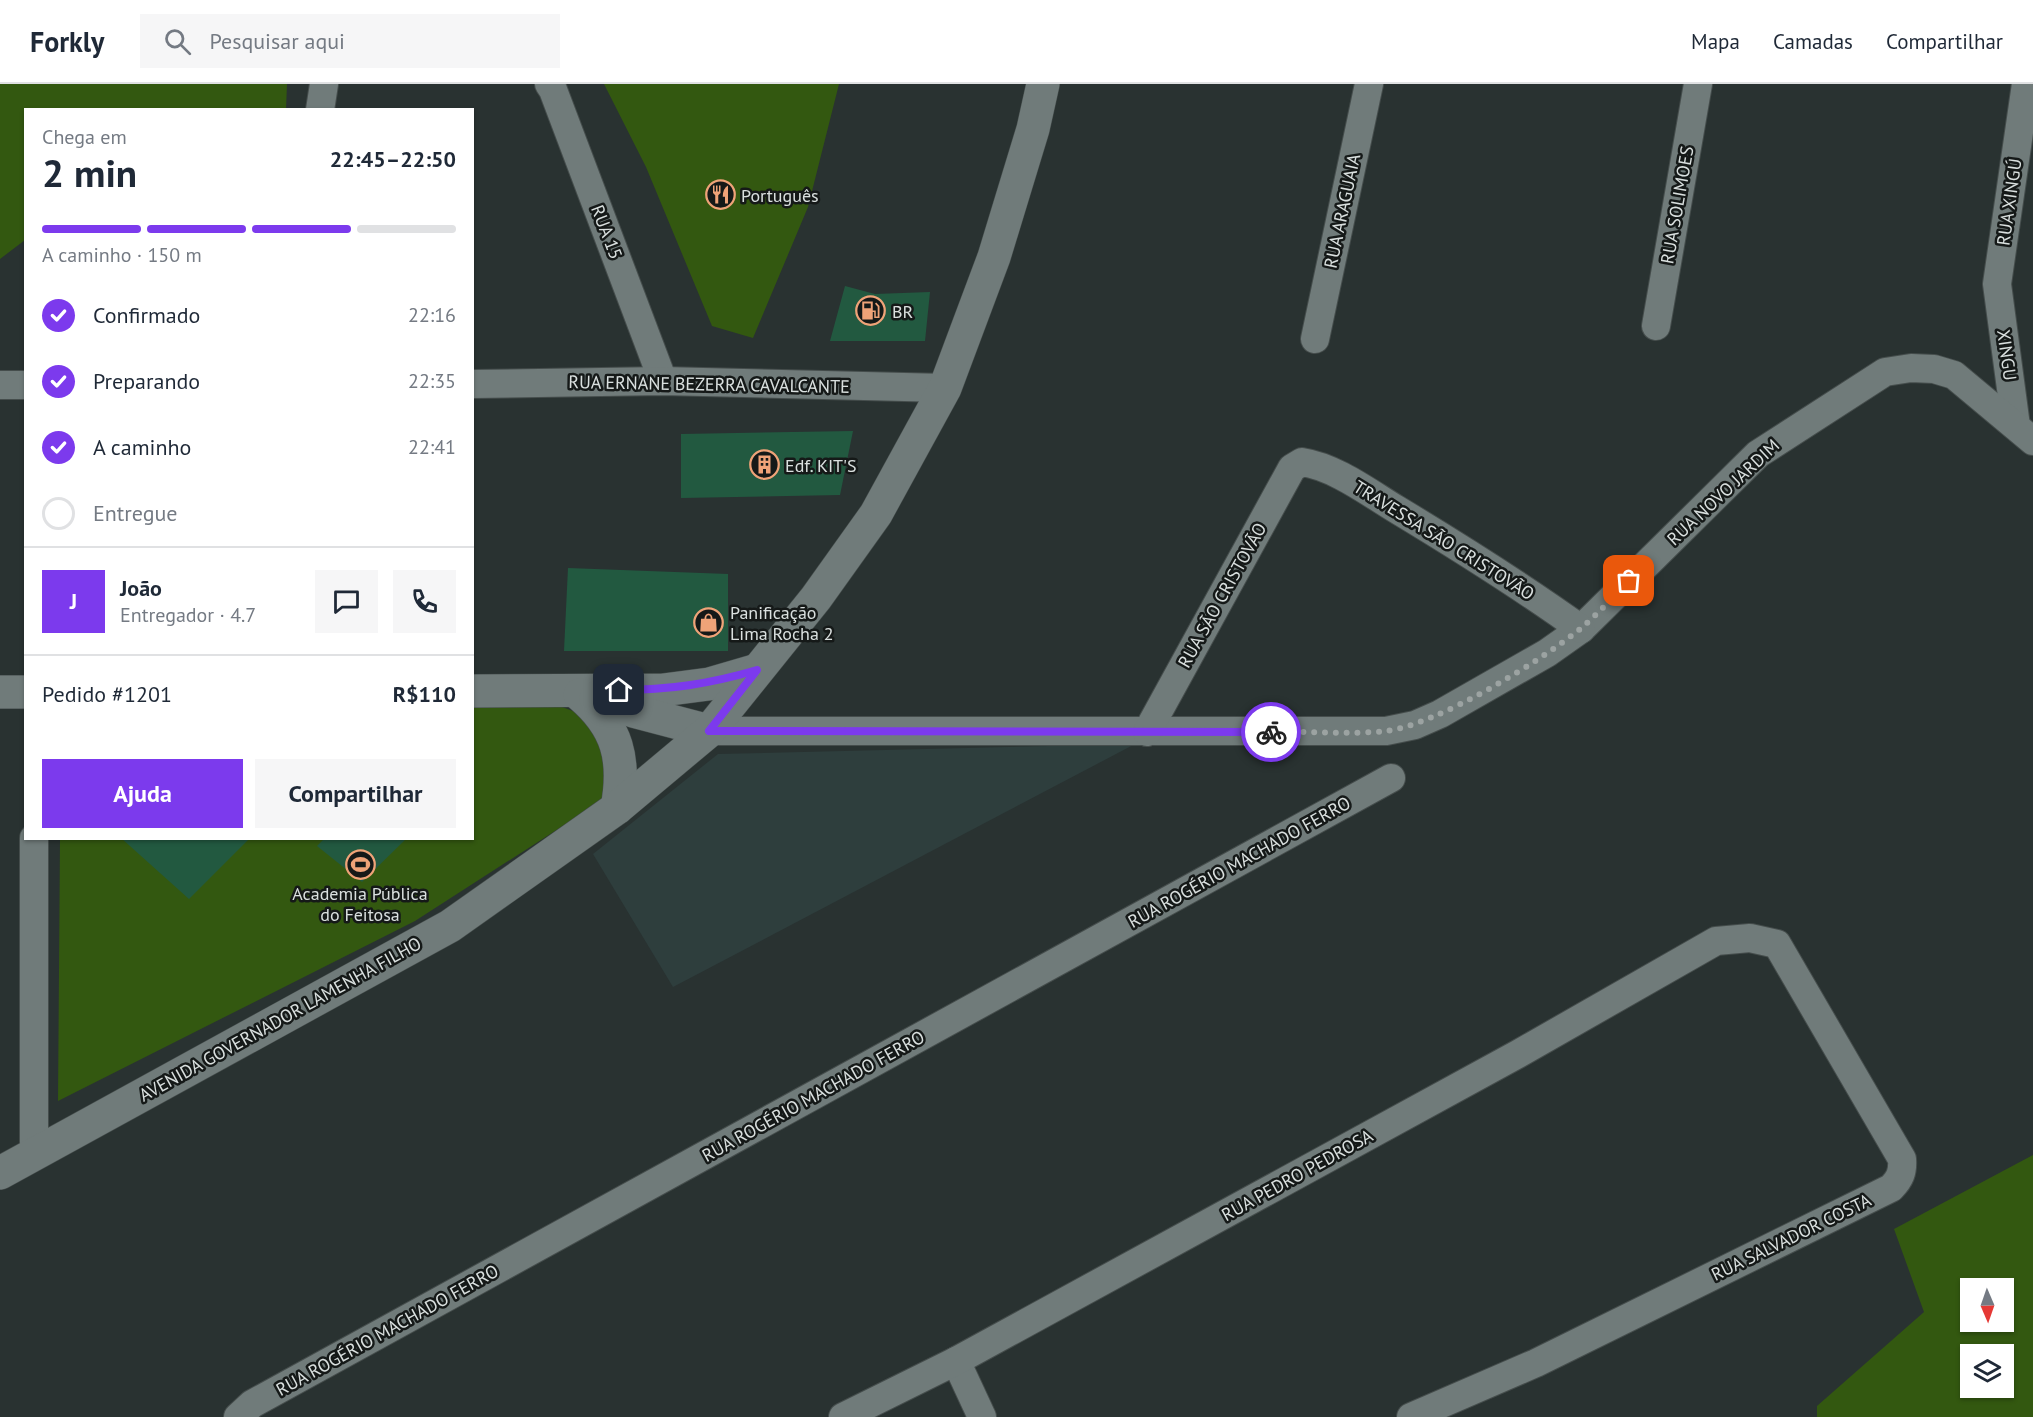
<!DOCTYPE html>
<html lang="pt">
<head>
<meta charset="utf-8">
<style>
  body { margin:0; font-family:"PT Sans",sans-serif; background:#f6f6f7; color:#1f2937; height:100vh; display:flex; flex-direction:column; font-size:22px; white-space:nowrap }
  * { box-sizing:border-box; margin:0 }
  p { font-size:20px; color:#747a83 }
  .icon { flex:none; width:33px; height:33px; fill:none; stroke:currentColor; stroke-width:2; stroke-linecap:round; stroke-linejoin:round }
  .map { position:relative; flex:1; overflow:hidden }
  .panel { position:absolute; left:24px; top:24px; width:450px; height:732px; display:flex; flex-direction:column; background:#fff; border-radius:0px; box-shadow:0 2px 4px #0004 }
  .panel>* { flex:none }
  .needle { width:39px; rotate:178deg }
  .buttons { position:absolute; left:1960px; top:1194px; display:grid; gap:12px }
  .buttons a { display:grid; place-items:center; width:54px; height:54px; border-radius:0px; background:#fff; box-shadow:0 2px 4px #0004; font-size:30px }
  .pin { position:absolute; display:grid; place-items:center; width:51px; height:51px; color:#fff; margin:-26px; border-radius:12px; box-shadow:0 3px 9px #0006 }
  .courier { position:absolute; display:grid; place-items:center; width:60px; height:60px; margin:-30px; border:4px solid #7c3aed; border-radius:50%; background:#fff; color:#222; box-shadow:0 2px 8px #0007 }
  .overview em { font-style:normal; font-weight:700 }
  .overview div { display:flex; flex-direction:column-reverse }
  .overview { display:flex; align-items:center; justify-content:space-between; height:102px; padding:0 18px }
  h1 { font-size:39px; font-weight:700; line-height:45px }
  .bar { display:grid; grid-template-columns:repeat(4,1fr); gap:9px 6px; align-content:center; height:72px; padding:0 18px }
  .bar i { height:8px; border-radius:4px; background:#e0e1e3 }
  .bar .active { background:#7c3aed }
  .bar p { grid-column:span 4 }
  .line { display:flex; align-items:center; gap:15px; padding:0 18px; border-top:2px solid #e0e1e3 }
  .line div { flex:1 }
  .round { display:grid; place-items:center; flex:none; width:63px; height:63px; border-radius:0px; background:#f6f6f7 }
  ol { padding:0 18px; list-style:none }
  li { display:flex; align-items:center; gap:18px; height:66px }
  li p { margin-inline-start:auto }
  li .icon { padding:6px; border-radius:50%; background:#7c3aed; color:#fff; stroke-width:4 }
  li:last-child { color:#747a83 }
  li i { width:33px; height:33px; border:3px solid #e0e1e3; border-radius:50% }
  .action { display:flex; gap:12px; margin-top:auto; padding:12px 18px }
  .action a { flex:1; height:69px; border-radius:0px; background:#7c3aed; color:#fff; font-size:24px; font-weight:700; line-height:69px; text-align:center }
  .action a+a { background:#f6f6f7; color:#1f2937 }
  header { display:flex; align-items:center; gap:36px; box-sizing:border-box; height:84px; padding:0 30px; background:#fff; border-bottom:2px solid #e0e1e3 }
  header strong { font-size:28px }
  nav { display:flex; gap:33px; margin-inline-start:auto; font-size:21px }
  .search { width:420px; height:54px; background:#f6f6f7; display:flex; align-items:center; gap:15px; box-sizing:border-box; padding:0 21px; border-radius:0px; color:#747a83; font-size:22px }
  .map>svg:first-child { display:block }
  .built { fill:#2e3e3d }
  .green { fill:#335810; fill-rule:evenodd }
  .building { fill:#225940 }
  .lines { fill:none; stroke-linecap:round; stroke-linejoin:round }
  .street-casing { stroke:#454d4c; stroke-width:30 }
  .secondary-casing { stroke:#454d4c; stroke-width:34 }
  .street { stroke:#707b7a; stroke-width:28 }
  .secondary { stroke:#707b7a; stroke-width:33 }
  .done { stroke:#9ca3a2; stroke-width:6; stroke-dasharray:0 10.8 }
  .route { stroke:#7c3aed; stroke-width:8 }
  .labels { text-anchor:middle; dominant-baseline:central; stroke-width:5; stroke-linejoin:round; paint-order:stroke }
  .poi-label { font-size:18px; fill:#dae0df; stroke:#151918; text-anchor:start }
  .street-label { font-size:18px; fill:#dae0df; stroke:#151918 }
</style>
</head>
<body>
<header>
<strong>Forkly</strong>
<div class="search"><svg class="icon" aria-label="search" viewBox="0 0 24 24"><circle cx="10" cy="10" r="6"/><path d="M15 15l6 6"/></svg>Pesquisar aqui</div>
<nav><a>Mapa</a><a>Camadas</a><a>Compartilhar</a></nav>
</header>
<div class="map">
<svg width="2033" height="1333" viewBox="0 0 2033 1333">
  <rect width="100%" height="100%" fill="#293231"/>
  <!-- built -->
  <path class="built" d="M 1135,660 L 673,903 L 593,770 L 718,670 Z"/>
  <!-- green -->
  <g class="green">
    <path d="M 0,0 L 287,0 L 286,25 L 26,26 L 25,156 L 0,175 Z"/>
    <path d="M 604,0 L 839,0 L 808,123 L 753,254 L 712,242 L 646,83 Z"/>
    <path d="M 541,615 L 586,632 L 612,666 L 603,716 L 415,837 L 58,1017 L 60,755 L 472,754 L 473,616 Z"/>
    <path d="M 2033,1071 L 2033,1333 L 1817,1333 L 1817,1322 L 1924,1228 L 1894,1145 ZM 1971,1204 L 2004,1204 L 2004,1238 L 1971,1238 ZM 1971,1270 L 2004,1270 L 2004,1304 L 1971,1304 Z"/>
  </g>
  <!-- building -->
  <g class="building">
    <path d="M 845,202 L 875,210 L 930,208 L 925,257 L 830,257 Z"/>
    <path d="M 853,347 L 840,411 L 681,414 L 681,350 Z"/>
    <path d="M 568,484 L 728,490 L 728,567 L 564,567 Z"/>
    <path d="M 121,754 L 250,754 L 189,815 Z"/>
    <path d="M 325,754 L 407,754 L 362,798 L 317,762 Z"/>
  </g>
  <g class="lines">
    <defs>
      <g id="street">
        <path d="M 549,0 L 553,6 L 663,297"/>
        <path d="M 320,26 L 324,0"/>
        <path d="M 1656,242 L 1698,0"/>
        <path d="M 1315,255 L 1369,0"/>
        <path d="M 472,300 L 663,297 L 945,304"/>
        <path d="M 0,301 L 26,301"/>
        <path d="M 2016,342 L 1997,200 L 2026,0"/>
        <path d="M 709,647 L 1386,647 L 1415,641 L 1440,630 L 1547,569 L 1581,545 L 1758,370 L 1885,288 L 1911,284 L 1934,285 L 1954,291 L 2033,357"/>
        <path d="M 1147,648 L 1292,384 L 1302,378 C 1335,383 1368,408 1396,425 C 1459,463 1521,502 1581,545"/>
        <path d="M 34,754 L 34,1070"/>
        <path d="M 956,1277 L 982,1333"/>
        <path d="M 238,1333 L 252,1320 L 1391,694"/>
        <path d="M 843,1333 L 956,1277 L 1518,970 L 1716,857 L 1750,854 L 1777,860 L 1902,1075 C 1903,1088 1900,1095 1891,1104 L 1536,1279 L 1411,1333"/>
      </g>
      <g id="secondary">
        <path d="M 472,607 L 663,606 L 709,600 L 757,586"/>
        <path d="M 0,608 L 26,608"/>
        <path d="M 580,611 C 618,643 626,676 617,724"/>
        <path d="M 596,614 L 633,627 L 709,647"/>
        <path d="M 0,1089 L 450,842 L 617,724 L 709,647 L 816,514 L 876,430 L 945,304 L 994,173 L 1033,45 L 1043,0"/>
      </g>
    </defs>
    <!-- street casing -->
    <use href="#street" class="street-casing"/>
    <!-- secondary casing -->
    <use href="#secondary" class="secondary-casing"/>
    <!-- street -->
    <use href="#street" class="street"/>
    <!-- secondary -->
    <use href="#secondary" class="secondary"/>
  </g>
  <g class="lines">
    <!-- done -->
    <path class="done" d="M 1271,648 C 1309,647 1349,651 1386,647 C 1436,641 1540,578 1580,545 C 1597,531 1613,513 1629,497"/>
    <!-- route -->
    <path class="route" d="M 619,606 C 669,606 709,600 757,586 L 709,647 L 1271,648"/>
  </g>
  <!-- icons -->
  <defs>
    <symbol id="restaurant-ring" viewBox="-11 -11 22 22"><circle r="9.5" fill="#151918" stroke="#efa378" stroke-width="1.5"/><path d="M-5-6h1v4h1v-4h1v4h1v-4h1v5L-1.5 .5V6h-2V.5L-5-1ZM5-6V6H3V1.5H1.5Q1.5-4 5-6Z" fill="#efa378"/></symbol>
    <symbol id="fuel-ring" viewBox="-11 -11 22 22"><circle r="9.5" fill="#151918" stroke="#efa378" stroke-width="1.5"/><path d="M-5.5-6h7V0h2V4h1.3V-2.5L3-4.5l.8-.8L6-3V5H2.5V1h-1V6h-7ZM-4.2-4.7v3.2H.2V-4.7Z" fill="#efa378"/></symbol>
    <symbol id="building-ring" viewBox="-11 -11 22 22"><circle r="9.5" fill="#151918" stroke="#efa378" stroke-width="1.5"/><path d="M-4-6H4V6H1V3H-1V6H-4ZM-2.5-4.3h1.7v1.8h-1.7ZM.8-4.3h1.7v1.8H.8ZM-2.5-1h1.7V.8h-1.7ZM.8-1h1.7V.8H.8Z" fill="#efa378"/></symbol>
    <symbol id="shop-ring" viewBox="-11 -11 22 22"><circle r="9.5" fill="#151918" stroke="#efa378" stroke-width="1.5"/><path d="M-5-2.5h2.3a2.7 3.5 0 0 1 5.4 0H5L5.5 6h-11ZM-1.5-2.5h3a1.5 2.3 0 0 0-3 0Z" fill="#efa378"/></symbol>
    <symbol id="stadium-ring" viewBox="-11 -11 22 22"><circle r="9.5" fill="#151918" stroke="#efa378" stroke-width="1.5"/><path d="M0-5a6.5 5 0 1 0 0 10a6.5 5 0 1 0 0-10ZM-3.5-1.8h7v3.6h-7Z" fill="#efa378"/></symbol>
  </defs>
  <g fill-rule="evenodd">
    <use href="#restaurant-ring" x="704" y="94" width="33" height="33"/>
    <use href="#fuel-ring" x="854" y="210" width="33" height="33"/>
    <use href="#building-ring" x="748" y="364" width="33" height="33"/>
    <use href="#shop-ring" x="692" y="522" width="33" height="33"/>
    <use href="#stadium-ring" x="344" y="764" width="33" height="33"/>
  </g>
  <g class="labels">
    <!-- poi labels -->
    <g class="poi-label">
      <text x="741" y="111">Português</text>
      <text x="892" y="227">BR</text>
      <text x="785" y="381">Edf. KIT'S</text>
      <text x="730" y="528">Panificação<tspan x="730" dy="21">Lima Rocha 2</tspan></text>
      <text x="360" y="809" text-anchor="middle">Academia Pública<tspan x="360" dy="21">do Feitosa</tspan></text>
    </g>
    <!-- street labels -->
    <g class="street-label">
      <text transform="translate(2009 118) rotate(-82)">RUA XINGÚ</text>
      <text transform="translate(1677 121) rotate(-80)">RUA SOLIMOES</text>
      <text transform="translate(1342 127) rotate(-78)">RUA ARAGUAIA</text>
      <text transform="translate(607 148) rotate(69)">RUA 15</text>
      <text transform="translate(2007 271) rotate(82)">XINGU</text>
      <text transform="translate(709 300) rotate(1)">RUA ERNANE BEZERRA CAVALCANTE</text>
      <text transform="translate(1723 408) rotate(-43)">RUA NOVO JARDIM</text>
      <text transform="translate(1444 456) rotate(32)">TRAVESSA SÃO CRISTOVÃO</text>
      <text transform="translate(1222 511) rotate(-61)">RUA SÃO CRISTOVÃO</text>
      <text transform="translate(1239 778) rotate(-29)">RUA ROGÉRIO MACHADO FERRO</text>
      <text transform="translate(280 935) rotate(-29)">AVENIDA GOVERNADOR LAMENHA FILHO</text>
      <text transform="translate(813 1012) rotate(-29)">RUA ROGÉRIO MACHADO FERRO</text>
      <text transform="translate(1297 1091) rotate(-29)">RUA PEDRO PEDROSA</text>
      <text transform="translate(1791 1153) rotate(-26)">RUA SALVADOR COSTA</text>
      <text transform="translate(387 1246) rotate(-29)">RUA ROGÉRIO MACHADO FERRO</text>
    </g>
  </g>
</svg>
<div class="buttons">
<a><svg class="needle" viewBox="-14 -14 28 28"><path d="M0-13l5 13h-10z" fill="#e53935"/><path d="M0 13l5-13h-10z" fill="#747a83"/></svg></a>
<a><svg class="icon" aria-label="layers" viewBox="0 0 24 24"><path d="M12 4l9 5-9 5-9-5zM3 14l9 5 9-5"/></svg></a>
</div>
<div class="pin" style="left:1629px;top:497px;background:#ea580c"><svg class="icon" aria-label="bag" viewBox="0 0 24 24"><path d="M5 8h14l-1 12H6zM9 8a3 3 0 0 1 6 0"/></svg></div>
<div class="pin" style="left:619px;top:606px;background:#1f2937"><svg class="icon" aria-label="home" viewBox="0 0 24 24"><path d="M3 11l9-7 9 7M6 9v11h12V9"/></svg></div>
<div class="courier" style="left:1271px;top:648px"><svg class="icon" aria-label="bike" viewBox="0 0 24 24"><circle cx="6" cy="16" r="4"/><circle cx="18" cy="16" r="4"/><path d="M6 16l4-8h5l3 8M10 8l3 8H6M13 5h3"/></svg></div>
<section class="panel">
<div class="overview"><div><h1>2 min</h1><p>Chega em</p></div><em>22:45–22:50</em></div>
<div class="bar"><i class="active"></i><i class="active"></i><i class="active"></i><i></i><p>A caminho · 150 m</p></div>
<ol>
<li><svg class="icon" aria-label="check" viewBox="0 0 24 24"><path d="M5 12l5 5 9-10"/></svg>Confirmado<p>22:16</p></li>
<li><svg class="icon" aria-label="check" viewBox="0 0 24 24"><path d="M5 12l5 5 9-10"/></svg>Preparando<p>22:35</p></li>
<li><svg class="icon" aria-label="check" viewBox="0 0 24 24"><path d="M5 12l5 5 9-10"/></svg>A caminho<p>22:41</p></li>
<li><i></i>Entregue</li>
</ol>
<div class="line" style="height:108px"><b class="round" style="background:#7c3aed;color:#fff">J</b><div><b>João</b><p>Entregador · 4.7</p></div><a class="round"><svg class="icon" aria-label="chat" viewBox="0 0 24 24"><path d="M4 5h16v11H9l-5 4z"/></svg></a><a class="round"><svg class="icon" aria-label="phone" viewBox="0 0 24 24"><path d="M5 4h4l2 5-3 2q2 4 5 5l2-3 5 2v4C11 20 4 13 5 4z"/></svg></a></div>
<div class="line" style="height:78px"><div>Pedido #1201</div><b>R$110</b></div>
<div class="action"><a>Ajuda</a><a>Compartilhar</a></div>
</section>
</div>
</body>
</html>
